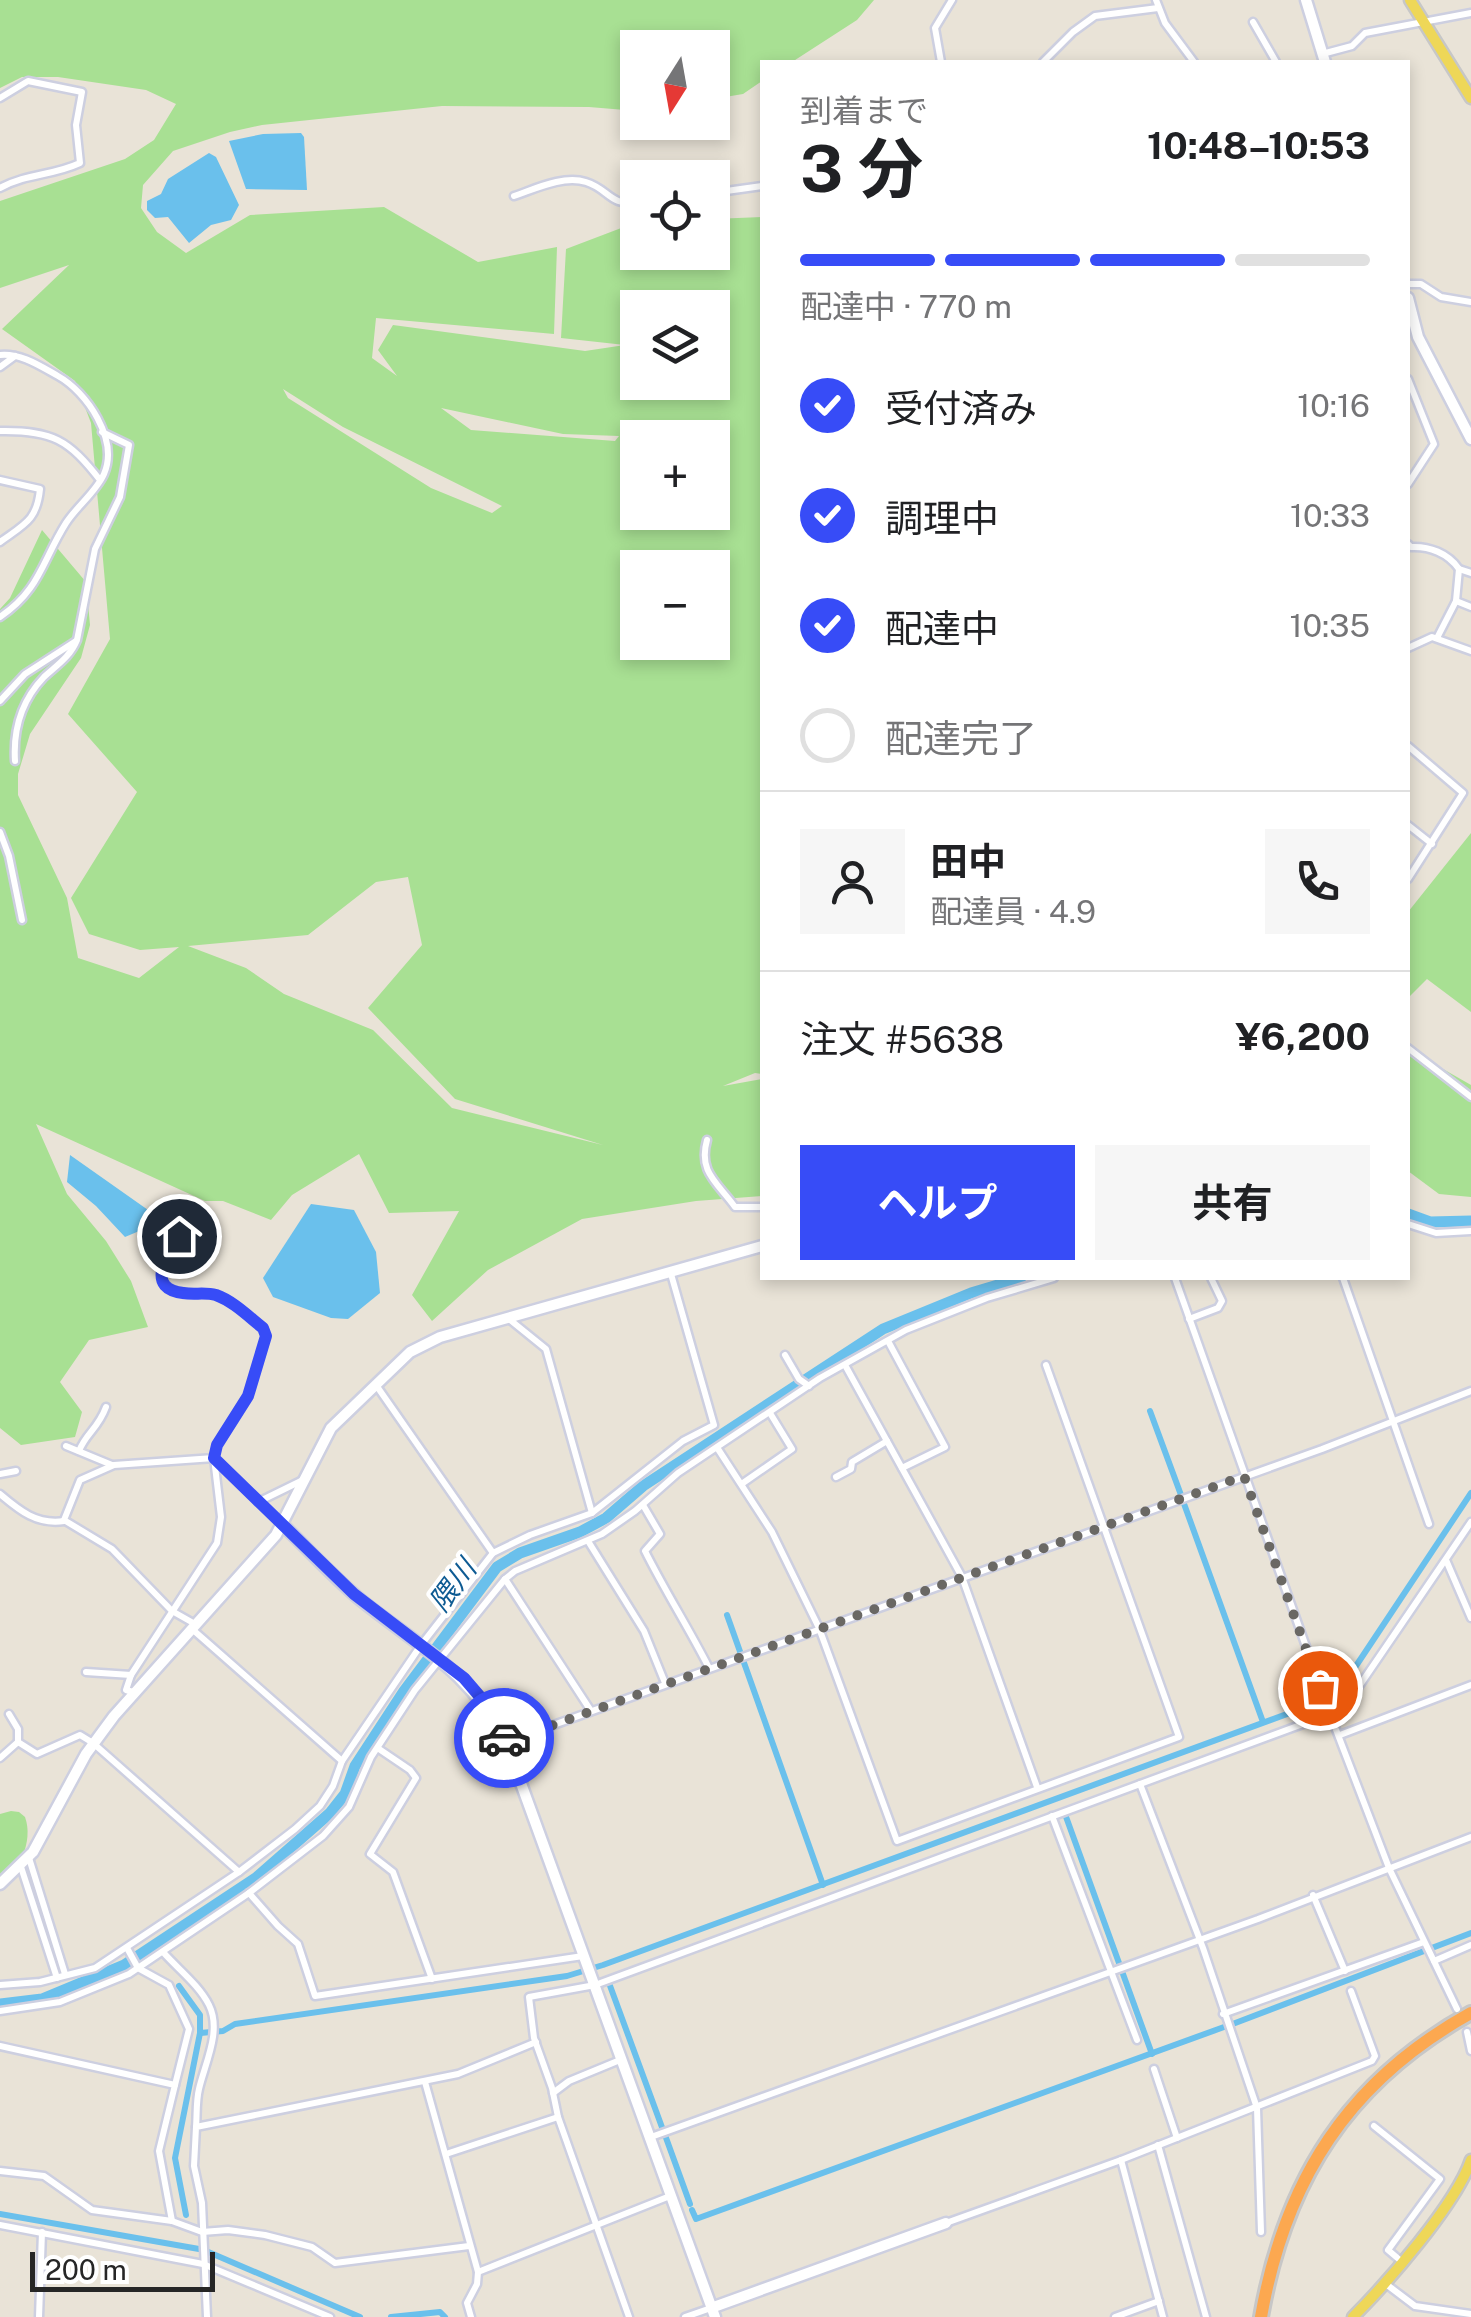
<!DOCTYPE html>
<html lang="ja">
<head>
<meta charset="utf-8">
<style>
  body { margin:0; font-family:"Public Sans","Noto Sans JP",sans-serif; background:#f6f6f6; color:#202124; height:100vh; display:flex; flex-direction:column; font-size:38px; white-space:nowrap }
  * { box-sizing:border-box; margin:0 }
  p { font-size:32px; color:#757577 }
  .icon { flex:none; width:55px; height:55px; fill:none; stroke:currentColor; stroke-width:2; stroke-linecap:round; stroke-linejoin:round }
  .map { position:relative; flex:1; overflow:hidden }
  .sheet { position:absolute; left:760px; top:60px; width:650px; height:1220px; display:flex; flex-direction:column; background:#fff; border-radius:0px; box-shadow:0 5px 15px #0003 }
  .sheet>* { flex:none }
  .needle { width:65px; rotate:191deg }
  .tools { position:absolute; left:620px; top:30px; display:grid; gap:20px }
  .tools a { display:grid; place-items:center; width:110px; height:110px; border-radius:0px; background:#fff; box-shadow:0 5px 15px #0003; font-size:50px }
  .scale { position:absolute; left:30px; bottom:25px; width:185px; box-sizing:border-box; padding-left:10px; border:5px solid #262626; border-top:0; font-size:28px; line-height:35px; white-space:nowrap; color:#262626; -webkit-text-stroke:8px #fff; paint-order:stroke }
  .pin { position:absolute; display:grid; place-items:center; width:85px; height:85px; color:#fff; margin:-42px; border:5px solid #fff; border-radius:50%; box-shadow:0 2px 10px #0007 }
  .courier { position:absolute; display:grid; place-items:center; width:100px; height:100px; margin:-50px; border:8px solid #374cf7; border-radius:50%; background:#fff; color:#222; box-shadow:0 2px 12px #0007 }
  .headline em { font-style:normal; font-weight:700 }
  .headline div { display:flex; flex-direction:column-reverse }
  .headline { display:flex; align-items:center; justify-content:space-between; height:170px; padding:0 40px }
  h1 { font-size:65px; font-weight:700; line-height:75px }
  .bar { display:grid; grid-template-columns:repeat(4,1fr); gap:15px 10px; align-content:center; height:120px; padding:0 40px }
  .bar i { height:12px; border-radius:8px; background:#e0e0e0 }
  .bar .on { background:#374cf7 }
  .bar p { grid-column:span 4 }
  .line { display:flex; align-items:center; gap:25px; padding:0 40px; border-top:2px solid #e0e0e0 }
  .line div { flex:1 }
  .round { display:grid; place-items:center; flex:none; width:105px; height:105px; border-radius:0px; background:#f6f6f6 }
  ol { padding:0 40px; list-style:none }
  li { display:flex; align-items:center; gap:30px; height:110px }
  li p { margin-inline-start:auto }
  li .icon { padding:10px; border-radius:50%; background:#374cf7; color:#fff; stroke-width:4 }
  li:last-child { color:#757577 }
  li i { width:55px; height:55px; border:5px solid #e0e0e0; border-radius:50% }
  .cta { display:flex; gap:20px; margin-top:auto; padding:20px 40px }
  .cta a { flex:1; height:115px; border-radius:0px; background:#374cf7; color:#fff; font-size:40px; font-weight:700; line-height:115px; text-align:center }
  .cta a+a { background:#f6f6f6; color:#202124 }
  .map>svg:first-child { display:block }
  .green { fill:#a8e093; fill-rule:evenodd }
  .water { fill:#6ac0ec }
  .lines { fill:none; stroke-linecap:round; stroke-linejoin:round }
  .canal { stroke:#6ac0ec; stroke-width:6 }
  .river { stroke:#6ac0ec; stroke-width:11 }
  .street-casing { stroke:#cdcfe0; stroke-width:11 }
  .secondary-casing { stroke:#cdcfe0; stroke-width:15 }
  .primary-casing { stroke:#c7c7c7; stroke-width:15 }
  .highway-casing { stroke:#c7c7c7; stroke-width:18 }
  .street { stroke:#fff; stroke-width:6 }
  .secondary { stroke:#fff; stroke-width:10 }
  .primary { stroke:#eed758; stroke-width:10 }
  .highway { stroke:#fca850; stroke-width:12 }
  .done { stroke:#6a6864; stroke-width:10; stroke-dasharray:0 18 }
  .route { stroke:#374cf7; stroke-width:12 }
  .labels { text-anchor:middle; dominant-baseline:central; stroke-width:8; stroke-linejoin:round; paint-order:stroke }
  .water-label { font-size:28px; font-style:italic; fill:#0e5b93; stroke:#fff }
</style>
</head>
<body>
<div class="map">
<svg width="1471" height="2317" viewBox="0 0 1471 2317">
  <rect width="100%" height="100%" fill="#e9e3d7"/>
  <!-- green -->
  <g class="green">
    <path d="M 0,0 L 874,0 L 857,20 L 792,62 L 762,62 L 762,81 L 743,94 L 713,99 L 712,48 L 638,48 L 637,111 L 589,107 L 442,106 L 262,125 L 230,132 L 173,151 L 143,185 L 141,208 L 157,232 L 186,253 L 250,215 L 384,207 L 478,262 L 557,247 L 554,334 L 376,318 L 372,358 L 397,376 L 378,350 L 393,325 L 585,351 L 625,345 L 561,338 L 566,249 L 637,222 L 638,252 L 712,252 L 713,219 L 762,217 L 762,1074 L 755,1073 L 723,1086 L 762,1079 L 762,1196 L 696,1201 L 582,1219 L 488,1270 L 432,1321 L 412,1295 L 459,1211 L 389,1213 L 359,1154 L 292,1195 L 271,1220 L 223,1201 L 205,1201 L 36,1124 L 67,1194 L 106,1241 L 131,1281 L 148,1327 L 89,1340 L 60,1382 L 82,1412 L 75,1437 L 21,1445 L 0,1428 L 0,609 L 10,598 L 42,530 L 86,582 L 90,625 L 81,658 L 30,734 L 18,774 L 18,795 L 67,898 L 78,958 L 139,978 L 179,947 L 140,950 L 89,934 L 71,898 L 137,792 L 68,714 L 110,639 L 91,423 L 75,381 L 2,329 L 69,265 L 0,288 L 0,201 L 125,159 L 154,140 L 176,104 L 146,90 L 58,77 L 22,77 L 0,88 ZM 638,308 L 712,308 L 712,382 L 638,382 ZM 283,389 L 343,427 L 502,506 L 492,513 L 431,488 L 288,398 ZM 441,408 L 563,434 L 619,436 L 615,441 L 471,430 ZM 638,438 L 712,438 L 712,512 L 638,512 ZM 638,568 L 712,568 L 712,642 L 638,642 ZM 408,877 L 422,945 L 368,1008 L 455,1099 L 603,1145 L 452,1108 L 373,1030 L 284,994 L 246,968 L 188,946 L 308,935 L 376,882 Z"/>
    <path d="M 1471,833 L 1471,1012 L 1427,979 L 1408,998 L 1408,912 Z"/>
    <path d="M 1408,1049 L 1471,1085 L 1471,1197 L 1439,1194 L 1408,1171 Z"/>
    <path d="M 11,1811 L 19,1812 L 25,1817 C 34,1842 18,1872 0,1889 L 0,1814 Z"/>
  </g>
  <!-- water -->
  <g class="water">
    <path d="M 301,133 L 304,137 L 307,190 L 246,189 L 229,141 L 263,134 Z"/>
    <path d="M 209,153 L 216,157 L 239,205 L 231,220 L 211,225 L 189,243 L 168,217 L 155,218 L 147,210 L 147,201 L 161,194 L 168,179 Z"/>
    <path d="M 70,1155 L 158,1217 L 144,1229 L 125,1237 L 96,1206 L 67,1182 Z"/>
    <path d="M 311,1204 L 354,1210 L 376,1252 L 380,1293 L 348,1319 L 331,1318 L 273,1297 L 263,1278 Z"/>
  </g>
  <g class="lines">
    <!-- canal -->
    <g class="canal">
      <path d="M 1150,1411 L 1181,1495"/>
      <path d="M 1183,1501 L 1263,1722"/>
      <path d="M 727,1615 L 823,1885"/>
      <path d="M 1065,1814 L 1152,2054"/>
      <path d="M 609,1983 L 663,2130"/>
      <path d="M 179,1986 L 200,2015 L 200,2033 L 175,2158 L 186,2215"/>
      <path d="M 1230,2025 L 1471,1933"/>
      <path d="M 200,2033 L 223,2031 L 235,2024 L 567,1976 L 603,1965 L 1336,1696 L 1471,1493"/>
      <path d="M 665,2135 L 690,2204"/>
      <path d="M 692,2210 L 696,2219 L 1224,2027"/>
      <path d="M 0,2214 L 199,2249"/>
      <path d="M 206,2251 L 360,2317"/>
      <path d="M 391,2317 L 440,2312 L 445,2317"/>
    </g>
    <!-- river -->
    <g class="river">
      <path d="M 1408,1214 L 1430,1222 L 1471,1221"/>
      <path d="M 0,2004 L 42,1999 L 124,1965 L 257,1877 L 330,1813 L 345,1794 L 355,1766 L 404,1691 L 497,1567 L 520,1553 L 580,1532 L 606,1518 L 643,1486 L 883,1329 L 971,1293 L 1021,1278"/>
    </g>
    <defs>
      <g id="street">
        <path d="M 1156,0 L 1165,23 L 1194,62"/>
        <path d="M 1253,22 L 1276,62"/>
        <path d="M 1322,54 L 1352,46 L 1365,33 L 1471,13"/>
        <path d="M 941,62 L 935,28 L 952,0"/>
        <path d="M 1043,62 L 1073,32 L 1095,16 L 1158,8"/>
        <path d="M 0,98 L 28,81 L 82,92 L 76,125 L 80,163 C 52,176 28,173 0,188"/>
        <path d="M 712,193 L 762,186"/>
        <path d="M 514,196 C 535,189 563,175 586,182 C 609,189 609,206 638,203"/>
        <path d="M 1408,284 L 1421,284 L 1441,297 L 1471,302"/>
        <path d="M 0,355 C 21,353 40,366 58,376 C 87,392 119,440 104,474 C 96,492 77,506 66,523 C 42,561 40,590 0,617"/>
        <path d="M 0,367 L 15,356"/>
        <path d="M 1408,379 L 1434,444 L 1408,484"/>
        <path d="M 0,431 C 52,430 69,440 100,480"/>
        <path d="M 0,480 L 40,489 C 37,520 25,524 0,542"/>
        <path d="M 1408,544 L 1411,547 C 1429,546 1448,553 1459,569 L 1471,573"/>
        <path d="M 1456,601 L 1471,607"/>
        <path d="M 1437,638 L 1456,601 L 1459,569"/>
        <path d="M 1408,648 L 1432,637 L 1471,651"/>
        <path d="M 0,701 L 25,674 L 76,641"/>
        <path d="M 1408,746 L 1463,793 L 1408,879"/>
        <path d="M 15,761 C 13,729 22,700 44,677 C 57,665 70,657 77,640 L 95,549 L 120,497 L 129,445 L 102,432"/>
        <path d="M 1408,825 L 1432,844"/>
        <path d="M 0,832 L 9,856 L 22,920"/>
        <path d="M 1408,1048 L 1471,1097"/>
        <path d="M 707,1140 C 698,1172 717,1182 735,1207 L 762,1207"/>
        <path d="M 1408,1224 L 1436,1233 L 1471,1231"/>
        <path d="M 1175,1278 L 1330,1714 L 1389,1868 L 1457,2009"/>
        <path d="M 1343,1278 L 1429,1524"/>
        <path d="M 509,1319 L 546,1349 L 592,1513"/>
        <path d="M 1189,1319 L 1218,1308 L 1222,1301 L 1211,1278"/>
        <path d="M 888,1341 L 945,1447 L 902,1468"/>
        <path d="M 785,1355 L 799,1379 L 809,1386"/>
        <path d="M 845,1365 L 962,1577 L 1037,1787"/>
        <path d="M 376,1385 L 493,1553"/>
        <path d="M 66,1446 L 112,1465"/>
        <path d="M 718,1449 L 772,1532 L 819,1628 L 897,1841 L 1179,1737 L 1046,1365"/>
        <path d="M 79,1451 C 86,1433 98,1429 106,1407"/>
        <path d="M 0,1474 L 16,1471"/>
        <path d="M 836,1477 L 851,1469 L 852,1462 L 887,1441"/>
        <path d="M 743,1483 L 792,1449 L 770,1413"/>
        <path d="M 0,1494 C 20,1511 37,1525 64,1521"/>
        <path d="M 258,1502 L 303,1480"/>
        <path d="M 643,1505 L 660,1534 L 645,1551 C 665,1591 688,1627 708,1666"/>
        <path d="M 588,1541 L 644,1631 L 665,1683"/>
        <path d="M 1446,1560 L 1471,1618"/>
        <path d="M 505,1579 L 591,1711"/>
        <path d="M 195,1624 L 172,1611 L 112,1549 L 64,1520 L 80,1480 L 114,1465 L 214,1458 L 282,1524"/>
        <path d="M 192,1629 L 342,1761"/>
        <path d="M 86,1672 L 131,1675"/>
        <path d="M 133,1692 L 126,1690 L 131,1675 L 217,1543 L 221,1517 L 214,1458 L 217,1445 L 248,1397 L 266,1336 L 263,1328 C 250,1317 234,1302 218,1296 C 201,1289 160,1302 161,1269 C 162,1252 178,1244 180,1227"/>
        <path d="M 9,1714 L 18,1729 L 18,1742 L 37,1754 L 80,1735 L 93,1743 L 239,1872"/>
        <path d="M 1340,1735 L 1471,1685"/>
        <path d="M 506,1742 L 1322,1449 L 1471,1391"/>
        <path d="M 379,1749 L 410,1770 L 416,1778 L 370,1854 L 393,1872 L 432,1979"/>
        <path d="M 0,1758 L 18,1742"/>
        <path d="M 1140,1784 L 1203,1948 L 1257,2108 L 1261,2232"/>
        <path d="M 1052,1816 L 1137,2040"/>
        <path d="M 29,1858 L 65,1974"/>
        <path d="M 21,1867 L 57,1978"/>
        <path d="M 249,1893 L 278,1926 L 298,1944 L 315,1996 L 583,1956"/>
        <path d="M 1313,1895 L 1345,1971"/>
        <path d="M 127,1948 L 138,1968 L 169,1985 L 189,2029 L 175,2085"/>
        <path d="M 163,1952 C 178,1969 199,1985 209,2005 C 222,2031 205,2063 199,2089 C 196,2101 197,2115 196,2127"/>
        <path d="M 1434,1961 L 1471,1945"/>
        <path d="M 0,1985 L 40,1982 L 95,1968 L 239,1872 L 295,1829 L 320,1806 L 333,1786 L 342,1761 L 421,1645 L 493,1553 L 530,1535 L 592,1513 L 683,1441 L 714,1425 L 671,1274"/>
        <path d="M 0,2011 L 60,2002 L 129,1974 L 249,1893 L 323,1836 L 349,1807 L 371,1757 L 415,1690 L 505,1579 L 515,1571 L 602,1534 L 635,1511 L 678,1473 L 820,1378 L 906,1330 L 987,1298 L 1054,1278"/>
        <path d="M 1223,2014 L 1424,1942"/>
        <path d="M 1467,2032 L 1471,2051"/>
        <path d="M 0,2046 L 175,2085 L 159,2151 L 172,2221"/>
        <path d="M 1154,2069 L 1177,2138"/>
        <path d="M 425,2082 L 478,2272 L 477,2284 L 467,2303 L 471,2317"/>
        <path d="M 553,2093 L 569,2081 L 620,2060"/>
        <path d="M 1374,2126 L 1440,2179 L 1388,2250 L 1401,2261"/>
        <path d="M 651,2137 L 1258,1919 L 1471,1837"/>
        <path d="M 1158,2145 L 1206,2317"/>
        <path d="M 446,2154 L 558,2117"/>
        <path d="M 1121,2160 L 1163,2317"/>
        <path d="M 0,2171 L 44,2176 L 92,2210 L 172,2221 L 202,2232 L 228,2230 L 265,2235 L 312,2247 L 335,2263 L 469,2246"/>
        <path d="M 946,2223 L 1121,2160 L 1372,2061 L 1375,2056 L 1351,1991"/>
        <path d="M 0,2225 L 203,2264 L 330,2317"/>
        <path d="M 478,2272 L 670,2196"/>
        <path d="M 1386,2284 L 1415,2306 L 1471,2314"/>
        <path d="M 39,2317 L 42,2232"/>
        <path d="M 207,2317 L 202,2203 L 194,2166 L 196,2127 L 458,2074 L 536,2042"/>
        <path d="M 629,2317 L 558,2117 L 552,2088 L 534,2038 L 529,1997 L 595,1985 L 1330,1714 L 1347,1704 L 1471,1522"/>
        <path d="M 685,2317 L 711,2308"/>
        <path d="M 1115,2317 L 1159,2301"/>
      </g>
      <g id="secondary">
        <path d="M 1306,0 L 1325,62"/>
        <path d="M 1408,298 L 1418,337 L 1471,439"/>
        <path d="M 283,1525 C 309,1550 334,1578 362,1601 C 421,1648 470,1671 506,1742 L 715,2317"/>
        <path d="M 0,1884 L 33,1852 L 86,1754 L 114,1716 L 276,1535 L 331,1428 L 410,1352 L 440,1337 L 762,1246"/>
        <path d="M 711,2308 L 946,2223"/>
      </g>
      <g id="primary">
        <path d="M 1410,0 L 1471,98"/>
        <path d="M 1353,2317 C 1387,2283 1456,2204 1471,2160"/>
      </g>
      <path id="highway" d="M 1261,2317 C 1285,2180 1348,2081 1471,2013"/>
    </defs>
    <!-- street casing -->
    <use href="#street" class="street-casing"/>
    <!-- secondary casing -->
    <use href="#secondary" class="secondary-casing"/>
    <!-- primary casing -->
    <use href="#primary" class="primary-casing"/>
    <!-- highway casing -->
    <use href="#highway" class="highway-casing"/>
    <!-- street -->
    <use href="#street" class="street"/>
    <!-- secondary -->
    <use href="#secondary" class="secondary"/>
    <!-- primary -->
    <use href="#primary" class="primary"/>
    <!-- highway -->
    <use href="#highway" class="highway"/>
  </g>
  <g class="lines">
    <!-- done -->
    <path class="done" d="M 504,1738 L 506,1742 L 1244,1476 L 1320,1688"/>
    <!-- route -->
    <path class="route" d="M 179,1236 C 168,1254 144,1288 183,1293 C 194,1295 205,1292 216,1295 C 233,1301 249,1317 263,1328 L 266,1336 L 248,1396 L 217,1445 L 214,1458 L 354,1594 L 464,1678 L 482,1699 L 504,1738"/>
  </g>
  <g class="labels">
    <!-- water labels -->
    <g class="water-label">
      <text transform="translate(452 1585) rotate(-53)">隈川</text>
    </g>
  </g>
</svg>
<div class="tools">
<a><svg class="needle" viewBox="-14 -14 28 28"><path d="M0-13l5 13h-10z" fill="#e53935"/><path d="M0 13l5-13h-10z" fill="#757577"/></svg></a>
<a><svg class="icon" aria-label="locate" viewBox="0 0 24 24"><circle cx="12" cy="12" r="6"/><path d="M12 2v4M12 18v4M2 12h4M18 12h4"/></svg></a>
<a><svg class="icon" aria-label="layers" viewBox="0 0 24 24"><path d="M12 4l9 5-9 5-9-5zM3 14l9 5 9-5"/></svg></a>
<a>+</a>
<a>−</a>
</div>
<div class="scale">200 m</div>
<div class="pin" style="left:1320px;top:1688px;background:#ea580c"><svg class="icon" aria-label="bag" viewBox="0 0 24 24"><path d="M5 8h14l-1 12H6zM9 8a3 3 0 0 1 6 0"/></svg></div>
<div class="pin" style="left:179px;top:1236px;background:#1f2937"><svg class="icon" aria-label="home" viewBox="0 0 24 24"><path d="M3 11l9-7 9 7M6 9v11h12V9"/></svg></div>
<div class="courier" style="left:504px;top:1738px"><svg class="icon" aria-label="car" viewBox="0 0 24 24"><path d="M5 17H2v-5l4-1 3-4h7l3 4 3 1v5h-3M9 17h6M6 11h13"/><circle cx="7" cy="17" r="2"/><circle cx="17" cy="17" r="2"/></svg></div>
<section class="sheet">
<div class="headline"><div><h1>3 分</h1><p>到着まで</p></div><em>10:48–10:53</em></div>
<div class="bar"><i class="on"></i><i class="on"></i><i class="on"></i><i></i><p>配達中 · 770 m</p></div>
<ol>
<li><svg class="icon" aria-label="check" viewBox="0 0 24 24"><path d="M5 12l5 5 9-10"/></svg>受付済み<p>10:16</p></li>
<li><svg class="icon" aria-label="check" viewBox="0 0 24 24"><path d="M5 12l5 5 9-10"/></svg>調理中<p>10:33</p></li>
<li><svg class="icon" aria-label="check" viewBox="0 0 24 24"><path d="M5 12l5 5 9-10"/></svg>配達中<p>10:35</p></li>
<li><i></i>配達完了</li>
</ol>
<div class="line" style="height:180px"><a class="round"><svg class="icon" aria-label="person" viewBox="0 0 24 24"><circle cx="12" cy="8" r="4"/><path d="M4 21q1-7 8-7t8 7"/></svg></a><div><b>田中</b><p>配達員 · 4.9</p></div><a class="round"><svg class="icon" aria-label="phone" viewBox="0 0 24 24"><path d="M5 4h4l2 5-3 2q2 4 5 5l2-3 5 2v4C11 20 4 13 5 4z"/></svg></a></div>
<div class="line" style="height:130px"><div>注文 #5638</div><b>¥6,200</b></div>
<div class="cta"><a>ヘルプ</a><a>共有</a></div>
</section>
</div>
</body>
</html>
